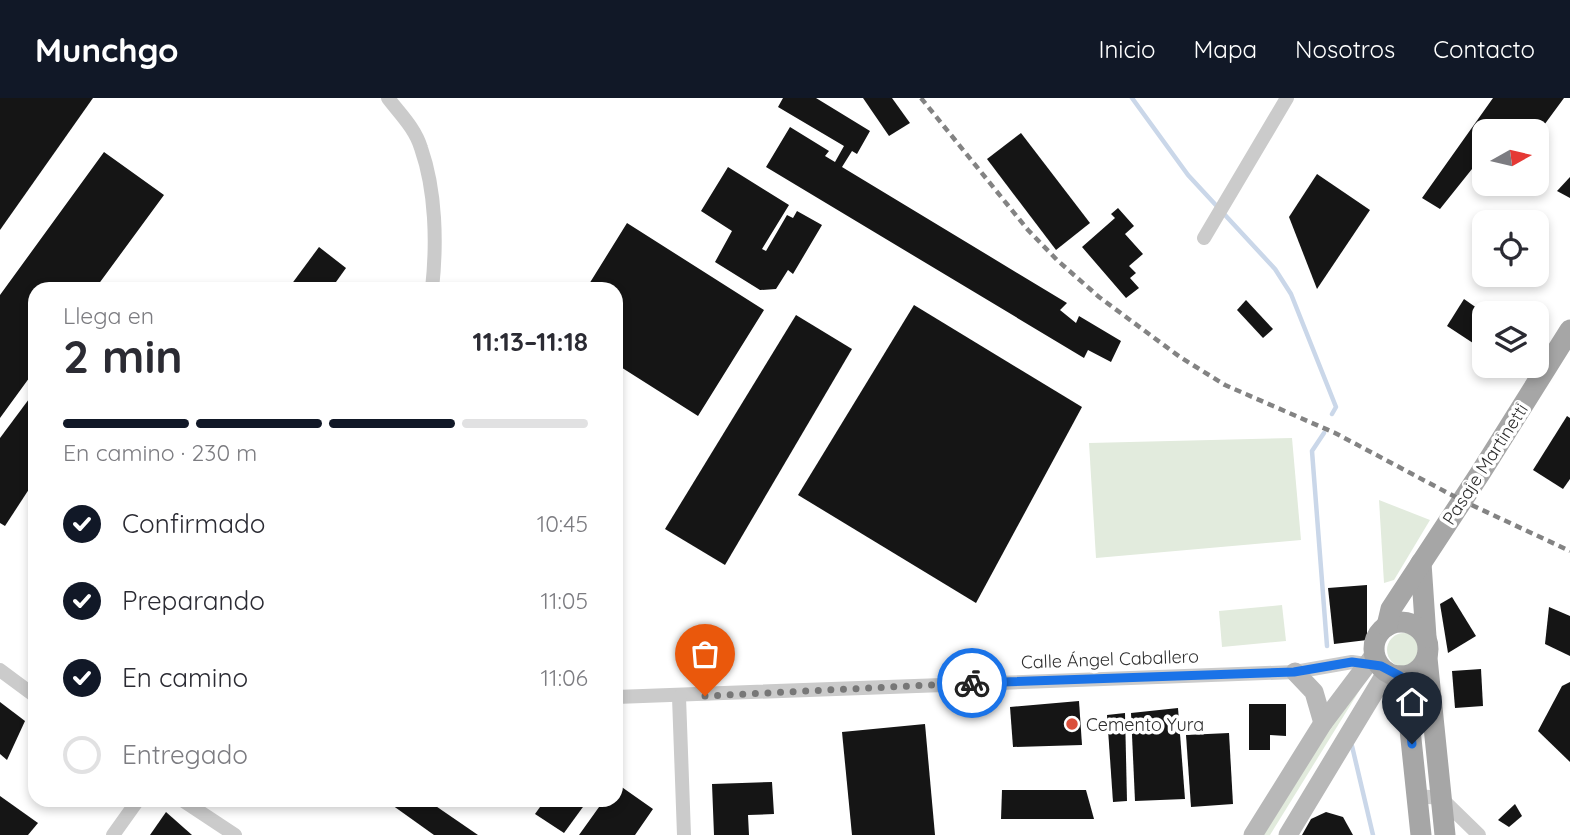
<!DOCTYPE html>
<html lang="es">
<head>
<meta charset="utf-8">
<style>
  body { margin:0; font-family:Quicksand,sans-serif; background:#f7f7f7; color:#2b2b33; height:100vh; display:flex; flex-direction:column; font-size:26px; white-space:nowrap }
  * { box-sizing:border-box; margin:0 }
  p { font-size:23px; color:#7c7c81 }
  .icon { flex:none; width:38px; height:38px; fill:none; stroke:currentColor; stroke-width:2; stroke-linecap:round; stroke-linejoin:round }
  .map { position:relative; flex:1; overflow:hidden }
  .side { position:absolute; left:28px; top:184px; width:595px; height:525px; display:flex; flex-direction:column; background:#fff; border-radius:21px; box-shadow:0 4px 10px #0003 }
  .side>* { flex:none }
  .needle { width:46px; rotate:82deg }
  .controls { position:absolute; left:1472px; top:21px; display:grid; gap:14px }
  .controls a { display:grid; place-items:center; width:77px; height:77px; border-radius:14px; background:#fff; box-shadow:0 4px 10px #0003; font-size:35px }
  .pin { position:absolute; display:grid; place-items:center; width:60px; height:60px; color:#fff; margin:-72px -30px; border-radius:50% 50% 50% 0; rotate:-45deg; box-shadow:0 0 7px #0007 }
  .pin .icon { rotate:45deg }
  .courier { position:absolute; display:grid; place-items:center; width:70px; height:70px; margin:-35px; border:5px solid #1a73e8; border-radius:50%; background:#fff; color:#222; box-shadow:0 2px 9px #0007 }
  .head em { font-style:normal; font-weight:700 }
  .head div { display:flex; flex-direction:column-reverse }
  .head { display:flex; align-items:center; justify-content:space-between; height:119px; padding:0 35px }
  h1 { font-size:46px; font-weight:700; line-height:52px }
  .bar { display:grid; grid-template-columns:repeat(4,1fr); gap:10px 7px; align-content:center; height:84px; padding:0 35px }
  .bar i { height:9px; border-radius:5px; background:#e1e1e2 }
  .bar .on { background:#111827 }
  .bar p { grid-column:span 4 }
  ol { padding:0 35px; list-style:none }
  li { display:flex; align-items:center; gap:21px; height:77px }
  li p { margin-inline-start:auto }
  li .icon { padding:7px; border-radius:50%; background:#111827; color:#fff; stroke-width:4 }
  li:last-child { color:#7c7c81 }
  li i { width:38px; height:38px; border:4px solid #e1e1e2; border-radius:50% }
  header { display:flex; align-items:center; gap:42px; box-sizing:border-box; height:98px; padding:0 35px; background:#111827; color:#fff }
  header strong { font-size:33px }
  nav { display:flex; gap:38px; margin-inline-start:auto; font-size:24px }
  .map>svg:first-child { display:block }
  .green { fill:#e2ebdd }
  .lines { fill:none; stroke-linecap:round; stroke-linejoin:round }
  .stream { stroke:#cad7e9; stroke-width:4.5 }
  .building { fill:#151515 }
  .minor { stroke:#cbcbcb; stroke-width:14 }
  .secondary { stroke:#b8b8b8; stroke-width:19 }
  .primary { stroke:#a6a6a6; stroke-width:21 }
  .rail { stroke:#838383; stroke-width:4.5; stroke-dasharray:7 5; stroke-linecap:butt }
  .done { stroke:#777; stroke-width:7; stroke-dasharray:0 12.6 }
  .route { stroke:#1a73e8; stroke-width:9 }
  .poi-dot { fill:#da503c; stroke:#fff; stroke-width:2.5 }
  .labels { text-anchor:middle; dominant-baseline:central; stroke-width:7; stroke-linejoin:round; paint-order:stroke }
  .street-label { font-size:18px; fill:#2e2e2e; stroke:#fff }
  .poi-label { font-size:18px; fill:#2e2e2e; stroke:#fff; text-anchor:start }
</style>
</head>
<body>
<header>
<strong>Munchgo</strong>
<nav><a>Inicio</a><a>Mapa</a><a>Nosotros</a><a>Contacto</a></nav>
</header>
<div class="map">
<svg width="1570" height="737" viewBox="0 0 1570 737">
  <rect width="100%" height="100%" fill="#fff"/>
  <!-- green -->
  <g class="green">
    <path d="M 1292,340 L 1301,442 L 1096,460 L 1089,345 Z"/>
    <path d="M 1379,402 L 1430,422 L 1394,482 L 1384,485 Z"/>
    <path d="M 1282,507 L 1286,543 L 1222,549 L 1219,513 Z"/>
    <circle cx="1404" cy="552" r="17"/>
    <path d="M 1361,590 L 1270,737 L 1260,737 L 1322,636 Z"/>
  </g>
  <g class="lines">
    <!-- stream -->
    <g class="stream">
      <path d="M 1132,0 L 1188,77 L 1275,171 L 1291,196 L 1336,309 L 1332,316"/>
      <path d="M 1324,335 L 1312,353 L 1327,548"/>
      <path d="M 1352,648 L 1373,737"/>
    </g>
  </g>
  <!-- building -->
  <g class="building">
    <path d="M 0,0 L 93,0 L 0,132 Z"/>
    <path d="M 783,0 L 816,0 L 870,33 L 857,56 L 852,53 L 842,69 L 1067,205 L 1060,212 L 1076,225 L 1079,218 L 1121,243 L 1111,264 L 1088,252 L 1084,260 L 766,69 L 790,29 L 829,53 L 825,58 L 835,64 L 844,48 L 778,9 Z"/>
    <path d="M 863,0 L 892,0 L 910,25 L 889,38 Z"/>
    <path d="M 1493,0 L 1564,0 L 1536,38 L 1536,33 L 1484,33 L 1484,56 L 1440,111 L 1422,100 Z"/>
    <path d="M 1021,35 L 1090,125 L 1056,152 L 987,61 Z"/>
    <path d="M 104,54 L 164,97 L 95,191 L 35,191 L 35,272 L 0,320 L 0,197 Z"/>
    <path d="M 728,69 L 789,107 L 762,151 L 766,153 L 787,117 L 793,120 L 797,113 L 822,127 L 793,176 L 788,172 L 776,191 L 760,192 L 715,164 L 732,133 L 701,113 Z"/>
    <path d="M 1317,76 L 1370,112 L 1317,191 L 1289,119 Z"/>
    <path d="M 1570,79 L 1570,100 L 1557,93 Z"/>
    <path d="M 1118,110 L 1134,128 L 1125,136 L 1143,156 L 1129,168 L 1136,175 L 1130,180 L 1139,190 L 1126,200 L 1082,149 L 1115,120 L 1111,116 Z"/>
    <path d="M 627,125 L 764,212 L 698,318 L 616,266 L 616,191 L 586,191 Z"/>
    <path d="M 319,149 L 346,170 L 331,191 L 288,191 Z"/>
    <path d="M 1464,201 L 1484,215 L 1484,235 L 1476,247 L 1447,228 Z"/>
    <path d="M 1246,202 L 1273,231 L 1263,240 L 1237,212 Z"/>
    <path d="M 914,207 L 1082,309 L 976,505 L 798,397 Z"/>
    <path d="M 796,217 L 852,251 L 725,467 L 665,431 Z"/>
    <path d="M 35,293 L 35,382 L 5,428 L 0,425 L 0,340 Z"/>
    <path d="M 1567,318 L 1570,320 L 1570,381 L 1563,391 L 1533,372 Z"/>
    <path d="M 1367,487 L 1367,542 L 1334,546 L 1328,490 Z"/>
    <path d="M 1452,499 L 1476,538 L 1448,555 L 1440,506 Z"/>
    <path d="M 1549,509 L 1570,518 L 1570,558 L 1545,546 Z"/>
    <path d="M 1481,571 L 1483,608 L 1455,610 L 1452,573 Z"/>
    <path d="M 1570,584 L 1570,664 L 1538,633 L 1562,588 Z"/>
    <path d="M 1079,603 L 1082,647 L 1013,649 L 1010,609 Z"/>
    <path d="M 0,604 L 25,623 L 7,662 L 0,656 Z"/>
    <path d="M 1249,606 L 1286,606 L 1286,638 L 1270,637 L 1270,652 L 1249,652 Z"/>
    <path d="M 1178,610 L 1185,701 L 1135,703 L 1131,615 Z"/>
    <path d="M 1125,615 L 1127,703 L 1113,704 L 1107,617 Z"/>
    <path d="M 925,626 L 935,737 L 852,737 L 842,634 Z"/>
    <path d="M 1229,635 L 1233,706 L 1191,709 L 1186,637 Z"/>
    <path d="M 772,684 L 774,716 L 748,717 L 749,737 L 714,737 L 712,686 Z"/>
    <path d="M 616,685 L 653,711 L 635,737 L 579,737 L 604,702 L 616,702 Z"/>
    <path d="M 1002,692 L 1086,692 L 1094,721 L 1001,721 Z"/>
    <path d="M 0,698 L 38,725 L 28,737 L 0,737 Z"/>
    <path d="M 385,702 L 427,702 L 478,737 L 434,737 Z"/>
    <path d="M 545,702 L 588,702 L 564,735 L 535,716 Z"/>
    <path d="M 1515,706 L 1522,718 L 1509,729 L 1498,722 Z"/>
    <path d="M 166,714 L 192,737 L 150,737 Z"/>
    <path d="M 1326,714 L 1343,719 L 1353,737 L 1302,737 L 1311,721 Z"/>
  </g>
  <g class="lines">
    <!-- minor -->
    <g class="minor">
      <path d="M 388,0 C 400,16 415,30 421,50 C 436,93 437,146 432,191"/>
      <path d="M 1204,140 L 1287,0"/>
      <path d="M 0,572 L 35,598"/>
      <path d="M 616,599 L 1295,574 L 1352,564 L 1373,567"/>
      <path d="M 679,599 L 684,737"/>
      <path d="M 1417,698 L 1441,700 L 1479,737"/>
      <path d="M 182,702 L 235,737"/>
      <path d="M 113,737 L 138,702"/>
    </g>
    <!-- secondary -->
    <g class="secondary">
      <path d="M 1295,574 L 1314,594 L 1323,625"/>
      <path d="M 1253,737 L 1323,625 L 1375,556"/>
      <path d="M 1288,737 L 1387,573"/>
    </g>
    <!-- primary -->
    <g class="primary">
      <path d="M 1421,465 L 1426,539"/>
      <circle cx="1401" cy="551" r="27"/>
      <path d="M 1387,528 L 1391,511 L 1481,374 L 1570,232"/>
      <path d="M 1427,560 L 1445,737"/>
      <path d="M 1400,578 L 1406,593 L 1421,737"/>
    </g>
    <!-- rail -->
    <path class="rail" d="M 921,0 L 1028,132 L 1057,162 L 1099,199 L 1180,259 L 1225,287 L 1335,335 L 1463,403 L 1570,453"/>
  </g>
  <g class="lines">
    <!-- done -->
    <path class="done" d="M 705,598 L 972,585"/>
    <!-- route -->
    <path class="route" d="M 972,585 L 1294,574 L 1352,564 L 1381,568 L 1400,578 L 1406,593 L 1412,646"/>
  </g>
  <!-- markers -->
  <circle class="poi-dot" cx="1072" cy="626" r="7"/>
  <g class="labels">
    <!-- street labels -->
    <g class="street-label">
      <text transform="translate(1485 366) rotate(-57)">Pasaje Martinetti</text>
      <text transform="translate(1110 561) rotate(-2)">Calle Ángel Caballero</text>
    </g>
    <!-- poi labels -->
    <g class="poi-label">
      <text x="1086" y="626">Cemento Yura</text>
    </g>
  </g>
</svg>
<div class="controls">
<a><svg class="needle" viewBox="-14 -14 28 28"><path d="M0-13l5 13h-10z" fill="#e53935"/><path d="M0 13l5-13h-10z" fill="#7c7c81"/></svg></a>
<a><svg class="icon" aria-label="locate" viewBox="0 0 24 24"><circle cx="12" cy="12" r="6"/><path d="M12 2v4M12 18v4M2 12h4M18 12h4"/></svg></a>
<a><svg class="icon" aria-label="layers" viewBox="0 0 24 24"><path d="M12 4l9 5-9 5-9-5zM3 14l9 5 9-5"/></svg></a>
</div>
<div class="pin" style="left:705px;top:598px;background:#ea580c"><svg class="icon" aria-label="bag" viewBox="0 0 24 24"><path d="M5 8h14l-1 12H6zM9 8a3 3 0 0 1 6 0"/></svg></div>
<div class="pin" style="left:1412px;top:646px;background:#1f2937"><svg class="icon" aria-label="home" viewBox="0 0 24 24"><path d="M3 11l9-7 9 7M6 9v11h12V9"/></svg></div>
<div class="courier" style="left:972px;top:585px"><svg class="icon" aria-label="bike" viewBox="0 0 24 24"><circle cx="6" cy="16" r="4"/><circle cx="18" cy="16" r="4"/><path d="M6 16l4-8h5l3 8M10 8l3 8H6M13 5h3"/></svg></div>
<section class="side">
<div class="head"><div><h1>2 min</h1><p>Llega en</p></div><em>11:13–11:18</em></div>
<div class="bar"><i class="on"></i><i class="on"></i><i class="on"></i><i></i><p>En camino · 230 m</p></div>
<ol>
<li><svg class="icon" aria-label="check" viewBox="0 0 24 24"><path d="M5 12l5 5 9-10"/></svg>Confirmado<p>10:45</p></li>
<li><svg class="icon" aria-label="check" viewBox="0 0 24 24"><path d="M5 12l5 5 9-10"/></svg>Preparando<p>11:05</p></li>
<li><svg class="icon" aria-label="check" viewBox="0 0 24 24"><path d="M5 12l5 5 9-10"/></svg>En camino<p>11:06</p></li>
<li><i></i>Entregado</li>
</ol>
</section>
</div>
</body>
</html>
